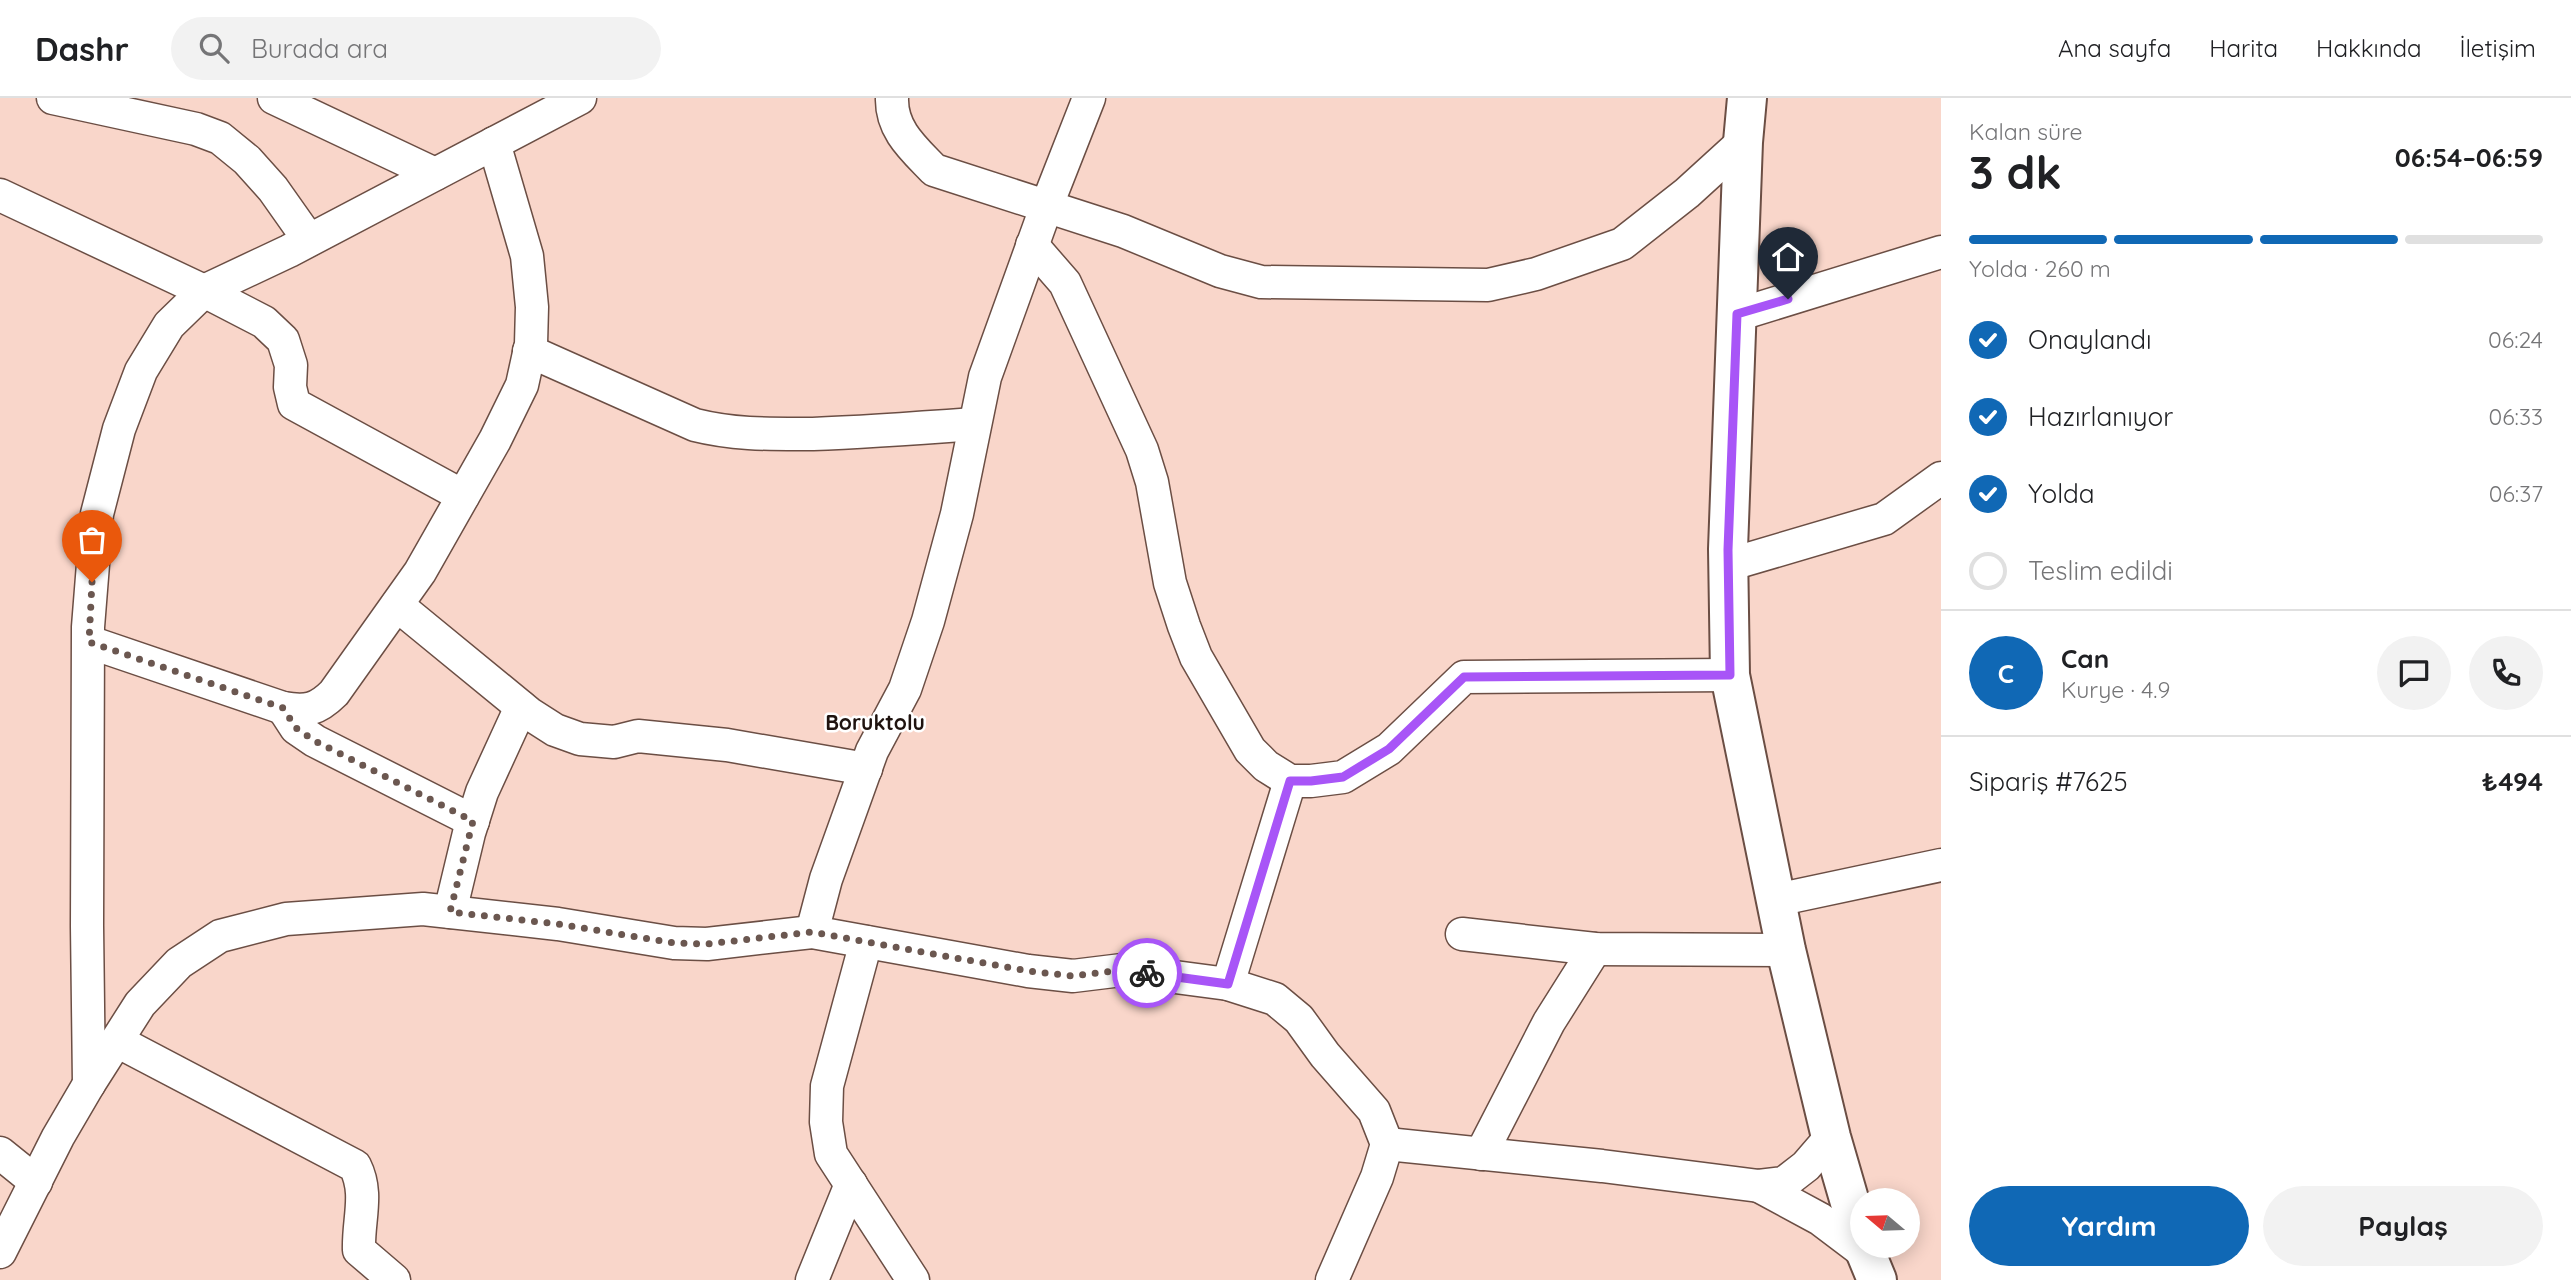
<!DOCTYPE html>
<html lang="tr">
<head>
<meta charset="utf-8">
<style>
  body { margin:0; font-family:Quicksand,sans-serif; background:#f2f2f2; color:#202124; height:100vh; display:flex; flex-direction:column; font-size:26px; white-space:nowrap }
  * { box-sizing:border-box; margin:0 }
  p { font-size:23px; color:#757577 }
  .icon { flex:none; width:38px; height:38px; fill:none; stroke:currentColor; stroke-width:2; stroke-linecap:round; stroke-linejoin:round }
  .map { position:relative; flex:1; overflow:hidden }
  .sheet { display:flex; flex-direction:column; background:#fff; width:630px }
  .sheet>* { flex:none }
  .needle { width:46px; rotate:289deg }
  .tools { position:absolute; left:1850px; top:1090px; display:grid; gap:14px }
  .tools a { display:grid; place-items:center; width:70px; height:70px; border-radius:50%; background:#fff; box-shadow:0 4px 18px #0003; font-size:35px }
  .pin { position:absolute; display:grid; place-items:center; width:60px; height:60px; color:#fff; margin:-72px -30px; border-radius:50% 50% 50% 0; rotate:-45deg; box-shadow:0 0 7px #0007 }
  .pin .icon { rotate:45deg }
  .courier { position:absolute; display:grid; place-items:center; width:70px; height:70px; margin:-35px; border:5px solid #a855f7; border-radius:50%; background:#fff; color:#222; box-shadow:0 2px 9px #0007 }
  .overview em { font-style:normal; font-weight:800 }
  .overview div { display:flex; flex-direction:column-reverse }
  .overview { display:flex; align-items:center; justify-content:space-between; height:119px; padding:0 28px }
  h1 { font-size:46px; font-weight:800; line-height:52px }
  .bar { display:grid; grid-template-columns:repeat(4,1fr); gap:10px 7px; align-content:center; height:84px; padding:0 28px }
  .bar i { height:9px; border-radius:5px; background:#e0e0e0 }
  .bar .active { background:#1068b5 }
  .bar p { grid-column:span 4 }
  .line { display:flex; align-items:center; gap:18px; padding:0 28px; border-top:2px solid #e0e0e0 }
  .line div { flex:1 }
  .round { display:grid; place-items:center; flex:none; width:74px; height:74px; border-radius:37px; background:#f2f2f2 }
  ol { padding:0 28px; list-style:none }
  li { display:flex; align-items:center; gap:21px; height:77px }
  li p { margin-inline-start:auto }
  li .icon { padding:7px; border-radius:50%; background:#1068b5; color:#fff; stroke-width:4 }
  li:last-child { color:#757577 }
  li i { width:38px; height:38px; border:4px solid #e0e0e0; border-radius:50% }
  .action { display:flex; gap:14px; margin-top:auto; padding:14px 28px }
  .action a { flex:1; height:80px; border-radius:42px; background:#1068b5; color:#fff; font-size:28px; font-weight:800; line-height:80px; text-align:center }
  .action a+a { background:#f2f2f2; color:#202124 }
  header { display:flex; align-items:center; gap:42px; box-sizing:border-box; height:98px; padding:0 35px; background:#fff; border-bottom:2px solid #e0e0e0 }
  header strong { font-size:33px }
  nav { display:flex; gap:38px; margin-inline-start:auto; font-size:24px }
  .search { width:490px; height:63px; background:#f2f2f2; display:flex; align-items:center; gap:18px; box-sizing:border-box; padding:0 24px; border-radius:38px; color:#757577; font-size:26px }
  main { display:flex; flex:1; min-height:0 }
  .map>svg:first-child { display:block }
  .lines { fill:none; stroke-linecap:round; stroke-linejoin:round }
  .minor-casing { stroke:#6b4e44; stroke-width:35 }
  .tertiary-casing { stroke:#6b4e44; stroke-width:42 }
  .minor { stroke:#fff; stroke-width:32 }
  .tertiary { stroke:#fff; stroke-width:38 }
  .done { stroke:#6b5750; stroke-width:7; stroke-dasharray:0 12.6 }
  .route { stroke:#a855f7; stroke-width:9 }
  .labels { text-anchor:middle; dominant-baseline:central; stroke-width:5; stroke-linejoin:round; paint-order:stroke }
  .quarter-label { font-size:21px; font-weight:bold; fill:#1f130f; stroke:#fff }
</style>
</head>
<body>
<header>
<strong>Dashr</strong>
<div class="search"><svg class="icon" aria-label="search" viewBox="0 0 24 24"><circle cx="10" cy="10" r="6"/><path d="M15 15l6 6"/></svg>Burada ara</div>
<nav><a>Ana sayfa</a><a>Harita</a><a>Hakkında</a><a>İletişim</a></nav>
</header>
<main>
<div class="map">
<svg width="1941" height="1182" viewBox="0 0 1941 1182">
  <rect width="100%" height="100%" fill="#f9d6ca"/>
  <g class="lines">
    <defs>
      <g id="minor">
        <path d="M 53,0 L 196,31 L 220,40 L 247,62 L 273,91 L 309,142"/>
        <path d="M 274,0 L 435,76"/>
        <path d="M 892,0 C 891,32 914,51 934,72 L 1123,133 L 1220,173 L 1261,184 L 1488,187 L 1536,176 L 1622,146 L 1687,95 L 1743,44"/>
        <path d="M 0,97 L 204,193 L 264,224 L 283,242 L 291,267 L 290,289 L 294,306 L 463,398"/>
        <path d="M 1032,147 L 1065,185 L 1142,352 L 1152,384 L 1170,485 L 1184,528 L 1196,559 L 1250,652 L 1266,668 L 1290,683 L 1311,683 L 1343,679 L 1389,651 L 1464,579 L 1730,577"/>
        <path d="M 1737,217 L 1941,154"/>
        <path d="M 529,253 L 695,327 C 735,337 772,336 813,336 C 866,334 920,330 974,326"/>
        <path d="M 1728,467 L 1884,421 L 1941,380"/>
        <path d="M 397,507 L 530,616 L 555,632 L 580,641 L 614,644 L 638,638 L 727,647 L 866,671"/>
        <path d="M 89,544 L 283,610 C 306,614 317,612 334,595 L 420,474 L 495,342 L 522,287 L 531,246 L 532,209 L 527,158 L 494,45"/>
        <path d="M 283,610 L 296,630 L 315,643 L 473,723"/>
        <path d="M 1776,802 L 1941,767"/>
        <path d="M 450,814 L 469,735 L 482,694 L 521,609"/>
        <path d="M 812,834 L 826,781 L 872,653 L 905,591 L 928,523 L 957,416 L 985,279 L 1047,107 L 1089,0"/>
        <path d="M 1462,836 L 1595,851 L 1786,852"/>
        <path d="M 866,844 L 827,988 L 826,1024 L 831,1056 L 913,1182"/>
        <path d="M 1228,886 L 1290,683"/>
        <path d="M 117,943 L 355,1068 C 369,1096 358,1121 359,1152 L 394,1182"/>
        <path d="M 89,986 L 87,828 L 88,529 L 97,416 L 119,331 L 141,273 L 169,227 L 204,193 L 289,153 L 580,0"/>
        <path d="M 1387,1046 L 1602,1068 L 1759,1088 L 1784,1085 L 1806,1068 L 1831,1039"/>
        <path d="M 0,1055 L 36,1084"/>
        <path d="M 1481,1056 L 1549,924 L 1595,851"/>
        <path d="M 1759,1088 L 1820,1121 L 1865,1155"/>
        <path d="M 0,1154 L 58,1039 L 89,986 L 140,906 L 179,865 L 220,838 L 286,821 L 423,811 L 558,826 L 674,845 L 707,846 L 812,834 L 1028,873 L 1073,878 L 1122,872 L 1228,886 L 1275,901 L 1299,921 L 1325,957 L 1374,1013 L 1387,1046 L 1377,1079 L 1332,1182"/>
        <path d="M 812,1182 L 851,1086"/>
      </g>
      <g id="tertiary">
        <path d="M 1747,0 L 1743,44 L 1728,451 L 1730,577 L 1786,852 L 1831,1039 L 1862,1146"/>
        <path d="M 1863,1148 L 1877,1182"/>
      </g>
    </defs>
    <!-- minor casing -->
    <use href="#minor" class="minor-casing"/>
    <!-- tertiary casing -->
    <use href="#tertiary" class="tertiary-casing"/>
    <!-- minor -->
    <use href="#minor" class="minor"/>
    <!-- tertiary -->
    <use href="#tertiary" class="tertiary"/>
  </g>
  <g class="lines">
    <!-- done -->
    <path class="done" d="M 92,484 L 89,544 L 283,610 L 296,630 L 315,643 L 473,723 L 450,814 L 558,826 L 674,845 L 707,846 L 812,834 L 1028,873 L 1073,878 L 1122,872 L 1147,875"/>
    <!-- route -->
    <path class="route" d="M 1147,875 L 1228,886 L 1290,683 L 1311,683 L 1343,679 L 1389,651 L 1464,579 L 1730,577 L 1728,452 L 1737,216 L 1788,201"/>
  </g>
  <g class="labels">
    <!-- quarter labels -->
    <g class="quarter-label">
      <text x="875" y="624">Boruktolu</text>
    </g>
  </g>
</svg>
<div class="tools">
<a><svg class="needle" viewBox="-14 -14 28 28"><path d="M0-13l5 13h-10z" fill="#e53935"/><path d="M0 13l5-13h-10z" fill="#757577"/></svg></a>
</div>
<div class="pin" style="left:92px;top:484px;background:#ea580c"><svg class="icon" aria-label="bag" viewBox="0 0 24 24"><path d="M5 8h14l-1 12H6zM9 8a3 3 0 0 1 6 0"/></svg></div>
<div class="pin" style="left:1788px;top:201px;background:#1f2937"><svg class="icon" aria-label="home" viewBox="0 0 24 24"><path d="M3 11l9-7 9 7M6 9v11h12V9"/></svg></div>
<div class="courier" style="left:1147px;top:875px"><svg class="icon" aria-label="bike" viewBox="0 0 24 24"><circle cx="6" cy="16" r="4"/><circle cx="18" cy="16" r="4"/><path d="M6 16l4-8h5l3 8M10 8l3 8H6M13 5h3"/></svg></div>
</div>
<section class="sheet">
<div class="overview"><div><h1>3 dk</h1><p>Kalan süre</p></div><em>06:54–06:59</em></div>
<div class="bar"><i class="active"></i><i class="active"></i><i class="active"></i><i></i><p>Yolda · 260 m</p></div>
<ol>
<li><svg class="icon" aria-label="check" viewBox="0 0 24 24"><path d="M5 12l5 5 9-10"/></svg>Onaylandı<p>06:24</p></li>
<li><svg class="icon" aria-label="check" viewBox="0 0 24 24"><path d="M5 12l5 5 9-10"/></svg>Hazırlanıyor<p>06:33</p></li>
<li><svg class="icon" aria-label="check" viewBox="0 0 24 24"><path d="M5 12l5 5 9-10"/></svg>Yolda<p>06:37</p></li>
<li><i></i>Teslim edildi</li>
</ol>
<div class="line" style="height:126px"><b class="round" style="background:#1068b5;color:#fff">C</b><div><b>Can</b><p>Kurye · 4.9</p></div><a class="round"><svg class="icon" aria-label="chat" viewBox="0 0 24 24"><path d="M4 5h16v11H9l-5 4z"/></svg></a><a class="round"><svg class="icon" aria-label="phone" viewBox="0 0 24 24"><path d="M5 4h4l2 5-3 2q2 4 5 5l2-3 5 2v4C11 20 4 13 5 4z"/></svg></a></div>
<div class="line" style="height:91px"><div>Sipariş #7625</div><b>₺494</b></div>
<div class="action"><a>Yardım</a><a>Paylaş</a></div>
</section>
</main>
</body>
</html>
